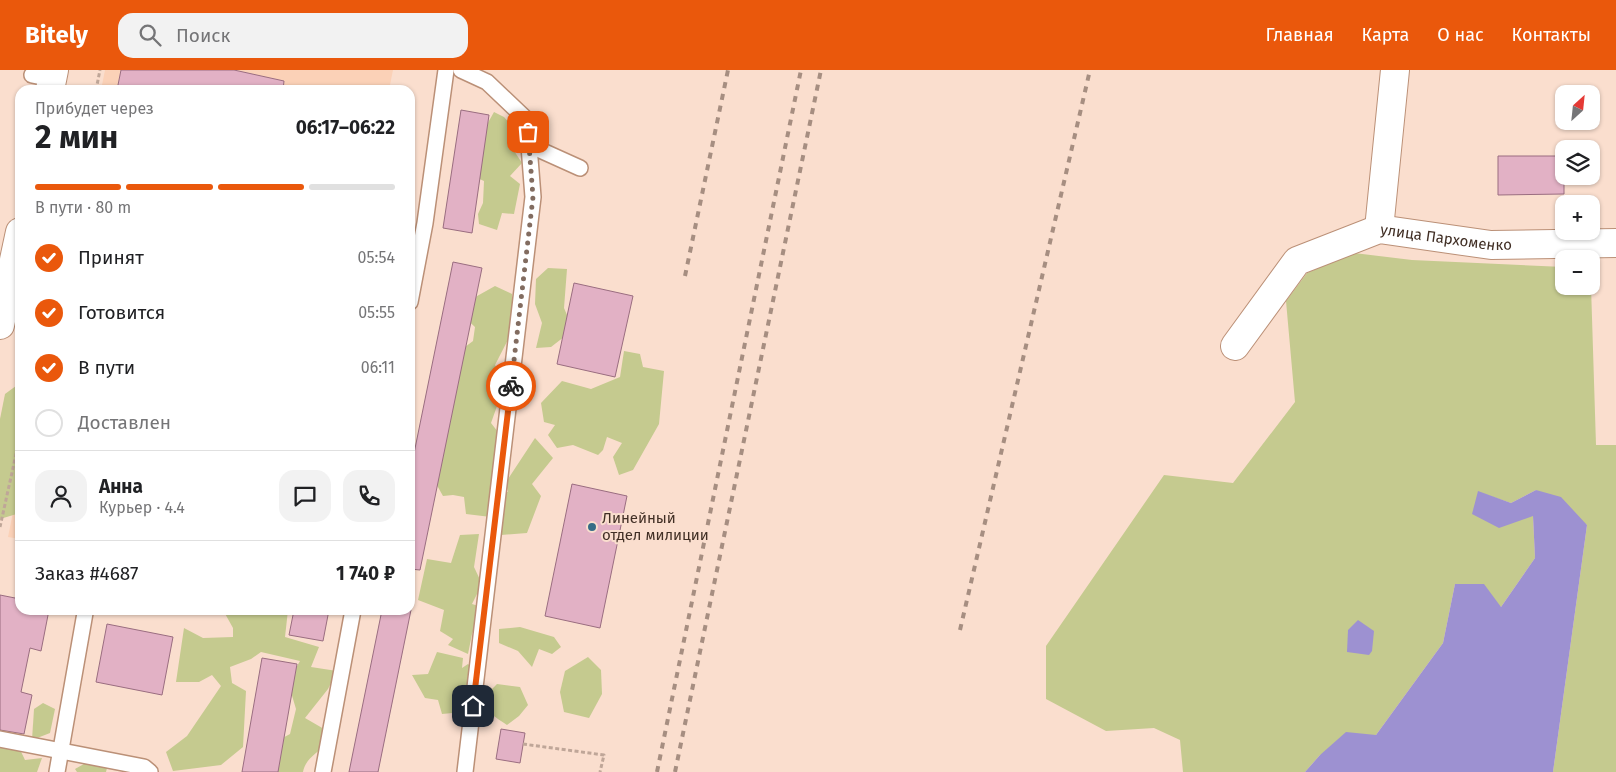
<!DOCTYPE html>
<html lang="ru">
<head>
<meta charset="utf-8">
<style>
  body { margin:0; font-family:"Fira Sans",sans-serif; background:#f2f2f2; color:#202124; height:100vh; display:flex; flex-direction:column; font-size:19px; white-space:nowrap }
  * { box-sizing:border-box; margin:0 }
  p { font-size:16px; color:#757577 }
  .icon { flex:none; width:28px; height:28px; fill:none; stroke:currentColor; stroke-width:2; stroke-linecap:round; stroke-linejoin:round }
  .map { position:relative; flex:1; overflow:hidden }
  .details { position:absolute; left:15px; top:15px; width:400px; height:530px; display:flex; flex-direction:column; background:#fff; border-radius:15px; box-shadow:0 1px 4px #0004 }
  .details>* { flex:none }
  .needle { width:32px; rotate:27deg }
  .buttons { position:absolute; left:1555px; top:15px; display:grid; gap:10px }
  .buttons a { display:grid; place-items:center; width:45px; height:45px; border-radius:10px; background:#fff; box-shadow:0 1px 4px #0004; font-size:25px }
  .pin { position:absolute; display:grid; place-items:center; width:42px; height:42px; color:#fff; margin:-21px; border-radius:10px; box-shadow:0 2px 8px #0006 }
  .courier { position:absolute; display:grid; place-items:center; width:50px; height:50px; margin:-25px; border:4px solid #ea580c; border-radius:50%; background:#fff; color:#222; box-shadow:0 1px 6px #0007 }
  .overview em { font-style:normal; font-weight:700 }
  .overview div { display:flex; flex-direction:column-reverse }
  .overview { display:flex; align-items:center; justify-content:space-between; height:85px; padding:0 20px }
  h1 { font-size:32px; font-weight:700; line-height:38px }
  .bar { display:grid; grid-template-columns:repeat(4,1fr); gap:8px 5px; align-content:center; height:60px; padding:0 20px }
  .bar i { height:6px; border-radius:4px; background:#e0e0e0 }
  .bar .active { background:#ea580c }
  .bar p { grid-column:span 4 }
  .line { display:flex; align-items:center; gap:12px; padding:0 20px; border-top:1px solid #e0e0e0 }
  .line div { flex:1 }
  .round { display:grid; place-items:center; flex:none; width:52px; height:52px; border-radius:15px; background:#f2f2f2 }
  ol { padding:0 20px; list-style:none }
  li { display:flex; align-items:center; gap:15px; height:55px }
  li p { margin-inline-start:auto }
  li .icon { padding:5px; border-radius:50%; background:#ea580c; color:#fff; stroke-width:4 }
  li:last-child { color:#757577 }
  li i { width:28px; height:28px; border:2px solid #e0e0e0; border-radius:50% }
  header { display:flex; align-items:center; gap:30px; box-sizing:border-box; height:70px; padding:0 25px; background:#ea580c; color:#fff }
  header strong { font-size:24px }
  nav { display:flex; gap:28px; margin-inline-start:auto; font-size:18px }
  .search { width:350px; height:45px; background:#f2f2f2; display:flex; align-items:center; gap:12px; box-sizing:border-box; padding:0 18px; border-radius:15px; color:#757577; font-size:19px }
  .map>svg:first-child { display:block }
  .built { fill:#fbd1b7 }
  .green { fill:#c5ca8f }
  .water { fill:#9d91d1 }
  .building { fill:#e2b1c5; stroke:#9a6d80 }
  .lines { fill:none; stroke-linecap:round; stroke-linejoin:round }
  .service-casing { stroke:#bb9077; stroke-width:18 }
  .minor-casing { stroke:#bb9077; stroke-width:30 }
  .secondary-casing { stroke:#bb9077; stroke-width:30 }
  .path { stroke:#bfa698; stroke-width:3; stroke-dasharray:4 2.5; stroke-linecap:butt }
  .service { stroke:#fff; stroke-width:15 }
  .minor { stroke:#fff; stroke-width:28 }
  .secondary { stroke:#fff; stroke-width:28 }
  .rail { stroke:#a68e81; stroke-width:4; stroke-dasharray:6 6; stroke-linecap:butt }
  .done { stroke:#826c60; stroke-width:5; stroke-dasharray:0 9 }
  .route { stroke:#ea580c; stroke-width:6 }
  .poi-dot { fill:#366c87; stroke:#fadece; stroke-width:2 }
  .labels { text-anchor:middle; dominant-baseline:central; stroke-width:4; stroke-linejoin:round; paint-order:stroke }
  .street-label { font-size:15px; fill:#412f25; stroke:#fadece }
  .poi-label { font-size:15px; fill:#412f25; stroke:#fadece; text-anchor:start }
</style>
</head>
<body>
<header>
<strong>Bitely</strong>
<div class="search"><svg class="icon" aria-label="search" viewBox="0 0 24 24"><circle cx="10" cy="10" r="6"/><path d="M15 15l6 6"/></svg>Поиск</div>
<nav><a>Главная</a><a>Карта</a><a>О нас</a><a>Контакты</a></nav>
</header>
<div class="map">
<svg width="1616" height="702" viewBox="0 0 1616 702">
  <rect width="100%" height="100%" fill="#fadece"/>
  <!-- built -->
  <g class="built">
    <path d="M 105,0 L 393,0 L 389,20 L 101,20 Z"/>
    <path d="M 20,407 L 20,469 L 8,467 Z"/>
  </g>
  <!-- green -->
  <g class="green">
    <path d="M 494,42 L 504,47 L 513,57 L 509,73 L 522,93 L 510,106 L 520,114 L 514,144 L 502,143 L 497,160 L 479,154 L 478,144 L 483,133 L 484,111 L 475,107 L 485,58 Z"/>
    <path d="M 1354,183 L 1412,190 L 1564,197 L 1564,216 L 1591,216 L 1596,375 L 1616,375 L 1616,702 L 1553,702 L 1587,455 L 1536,420 L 1511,433 L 1478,422 L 1533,446 L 1535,488 L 1501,537 L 1455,514 L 1443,573 L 1376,665 L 1320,685 L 1305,702 L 1183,702 L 1180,670 L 1154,658 L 1106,661 L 1046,629 L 1046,576 L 1164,405 L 1233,413 L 1295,332 L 1286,231 L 1307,203 Z"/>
    <path d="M 548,198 L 567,199 L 564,238 L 570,252 L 569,263 L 551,277 L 536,278 L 542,253 L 535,234 L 536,209 Z"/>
    <path d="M 495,216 L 512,224 L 513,260 L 495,295 L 502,306 L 502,322 L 491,353 L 498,362 L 490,420 L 508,422 L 506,412 L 535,368 L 553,388 L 532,414 L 541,426 L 527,463 L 501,465 L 499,448 L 466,444 L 464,427 L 453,425 L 443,426 L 430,403 L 457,283 L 473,271 L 475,257 L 462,245 L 470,230 Z"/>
    <path d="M 624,281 L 640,284 L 643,297 L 664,301 L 659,354 L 633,400 L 619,405 L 613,387 L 622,373 L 607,367 L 603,380 L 598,385 L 573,375 L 557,378 L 548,365 L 555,355 L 544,352 L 541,333 L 562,311 L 591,319 L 620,307 Z"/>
    <path d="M 20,313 L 20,443 L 0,449 L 0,349 L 5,324 Z"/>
    <path d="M 479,464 L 474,497 L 482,514 L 472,534 L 482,537 L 472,564 L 468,584 L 448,575 L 453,569 L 440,561 L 444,540 L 418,530 L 427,489 L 451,493 L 460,465 Z"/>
    <path d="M 223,540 L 288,540 L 285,567 L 319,577 L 311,597 L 337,601 L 328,619 L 305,648 L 324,659 L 325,676 C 316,683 305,690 303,702 L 276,702 L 277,671 L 290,664 L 296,639 L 288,612 L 300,591 L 261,582 L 251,589 L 230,597 L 232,613 L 246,621 L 243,677 L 221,695 L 173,701 L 166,682 L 187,666 L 221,616 L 212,605 L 199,612 L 176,612 L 184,558 L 203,568 L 233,567 L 233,558 Z"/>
    <path d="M 520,557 L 554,567 L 561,577 L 552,584 L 539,579 L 532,597 L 518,581 L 499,573 L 499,559 Z"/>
    <path d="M 437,582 L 463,588 L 462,598 L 468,594 L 480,605 L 463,642 L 442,644 L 438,630 L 425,628 L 412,605 L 428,604 Z"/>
    <path d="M 588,587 L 601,600 L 602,624 L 589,648 L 564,642 L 560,622 L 565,601 Z"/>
    <path d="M 497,614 L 520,617 L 528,635 L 519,646 L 507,655 C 488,642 481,640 485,615 L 492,619 Z"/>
    <path d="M 43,633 L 55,639 L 50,663 L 32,670 L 34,639 Z"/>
    <path d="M 0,664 L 14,667 L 25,690 L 42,688 L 37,702 L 0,702 Z"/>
    <path d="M 91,690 L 108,694 L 106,702 L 77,702 L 75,699 Z"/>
  </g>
  <!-- water -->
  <g class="water">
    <path d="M 1536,420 L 1561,427 L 1587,455 L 1553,702 L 1305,702 L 1320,685 L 1346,662 L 1376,665 L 1443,573 L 1455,514 L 1484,514 L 1501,537 L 1535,488 L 1533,446 L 1499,458 L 1472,444 L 1478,421 L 1511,433 Z"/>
    <path d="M 1358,550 L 1374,561 L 1372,581 L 1369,585 L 1347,582 L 1348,560 Z"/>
  </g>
  <!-- building -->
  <g class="building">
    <path d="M 121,0 L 234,0 L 284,11 L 283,20 L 117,20 Z"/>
    <path d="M 461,40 L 489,45 L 472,163 L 443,158 Z"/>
    <path d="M 1498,86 L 1564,86 L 1564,124 L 1498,125 Z"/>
    <path d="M 453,192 L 482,198 L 420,500 L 410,499 L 410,403 Z"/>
    <path d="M 574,213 L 633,226 L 615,307 L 557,294 Z"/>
    <path d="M 572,414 L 627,426 L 600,558 L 545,546 Z"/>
    <path d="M 0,525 L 20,529 L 20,540 L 49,540 L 41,581 L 30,578 L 21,622 L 32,625 L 24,664 L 0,660 Z"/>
    <path d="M 294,540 L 329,540 L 323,571 L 289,565 Z"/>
    <path d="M 382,540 L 411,540 L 378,702 L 349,702 Z"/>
    <path d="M 107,554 L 173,567 L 162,625 L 96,612 Z"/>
    <path d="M 262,588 L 297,594 L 278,702 L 242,702 Z"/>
    <path d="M 501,659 L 525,663 L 520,693 L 496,689 Z"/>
  </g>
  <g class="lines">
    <defs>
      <g id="service">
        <path d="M 461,0 L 487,12 L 527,50 L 533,127 L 465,702"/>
        <path d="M 32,5 L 52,9"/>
        <path d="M 529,75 L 580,98"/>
        <path d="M 410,232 L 425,153 L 446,0"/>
        <path d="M 0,669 L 144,697 L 150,702"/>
        <path d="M 57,702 L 85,543"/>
        <path d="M 323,702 L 353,540"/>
      </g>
      <g id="minor">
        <path d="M 1379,159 L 1395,0"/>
        <path id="s1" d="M 1235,276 L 1297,191 L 1379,159 L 1491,175 L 1616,173"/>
      </g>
      <g id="secondary">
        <path d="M 50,20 L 54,0"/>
        <path d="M 0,255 L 20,162"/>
      </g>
    </defs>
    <!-- service casing -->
    <use href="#service" class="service-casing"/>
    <!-- minor casing -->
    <use href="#minor" class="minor-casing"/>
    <!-- secondary casing -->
    <use href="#secondary" class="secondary-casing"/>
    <!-- path -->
    <g class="path">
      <path d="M 96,20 L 100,0"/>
      <path d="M 0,457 L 20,366"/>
      <path d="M 523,674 L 604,685 L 600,702"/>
    </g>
    <!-- service -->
    <use href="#service" class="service"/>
    <!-- minor -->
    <use href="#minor" class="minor"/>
    <!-- secondary -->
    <use href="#secondary" class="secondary"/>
    <!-- rail -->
    <g class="rail">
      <path d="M 685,206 L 728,0"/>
      <path d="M 960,560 L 1090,0"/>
      <path d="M 657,702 L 801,0"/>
      <path d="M 675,702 L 821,0"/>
    </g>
  </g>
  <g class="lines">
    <!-- done -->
    <path class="done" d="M 511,316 L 533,127 L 528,62"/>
    <!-- route -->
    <path class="route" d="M 473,636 L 511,316"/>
  </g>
  <!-- markers -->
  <circle class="poi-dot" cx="592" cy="457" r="5"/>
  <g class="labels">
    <!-- street labels -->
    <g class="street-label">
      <text stroke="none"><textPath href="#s1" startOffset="261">улица Пархоменко</textPath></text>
    </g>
    <!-- poi labels -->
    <g class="poi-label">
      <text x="602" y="448">Линейный<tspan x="602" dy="17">отдел милиции</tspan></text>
    </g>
  </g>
</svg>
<div class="buttons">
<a><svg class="needle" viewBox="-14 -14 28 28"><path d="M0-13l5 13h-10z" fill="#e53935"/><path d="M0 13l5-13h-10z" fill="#757577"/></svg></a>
<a><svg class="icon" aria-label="layers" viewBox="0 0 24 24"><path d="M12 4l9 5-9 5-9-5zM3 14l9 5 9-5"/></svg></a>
<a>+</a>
<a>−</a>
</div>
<div class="pin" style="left:528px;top:62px;background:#ea580c"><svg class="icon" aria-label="bag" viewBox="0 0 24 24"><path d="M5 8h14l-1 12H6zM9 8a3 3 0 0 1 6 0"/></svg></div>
<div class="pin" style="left:473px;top:636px;background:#1f2937"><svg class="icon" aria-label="home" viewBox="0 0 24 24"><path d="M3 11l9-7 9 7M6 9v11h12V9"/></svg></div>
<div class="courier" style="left:511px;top:316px"><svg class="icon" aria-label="bike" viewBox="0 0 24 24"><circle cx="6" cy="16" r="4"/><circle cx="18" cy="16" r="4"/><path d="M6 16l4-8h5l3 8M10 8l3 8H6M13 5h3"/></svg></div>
<section class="details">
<div class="overview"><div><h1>2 мин</h1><p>Прибудет через</p></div><em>06:17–06:22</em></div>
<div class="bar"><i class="active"></i><i class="active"></i><i class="active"></i><i></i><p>В пути · 80 m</p></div>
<ol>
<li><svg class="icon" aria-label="check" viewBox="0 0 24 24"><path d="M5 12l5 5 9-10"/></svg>Принят<p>05:54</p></li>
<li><svg class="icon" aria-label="check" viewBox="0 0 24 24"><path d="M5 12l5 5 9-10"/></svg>Готовится<p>05:55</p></li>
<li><svg class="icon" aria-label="check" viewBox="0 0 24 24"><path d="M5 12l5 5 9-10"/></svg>В пути<p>06:11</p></li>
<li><i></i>Доставлен</li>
</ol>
<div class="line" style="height:90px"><a class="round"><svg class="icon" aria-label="person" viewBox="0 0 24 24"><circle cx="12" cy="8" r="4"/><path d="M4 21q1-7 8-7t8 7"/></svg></a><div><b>Анна</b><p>Курьер · 4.4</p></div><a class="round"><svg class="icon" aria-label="chat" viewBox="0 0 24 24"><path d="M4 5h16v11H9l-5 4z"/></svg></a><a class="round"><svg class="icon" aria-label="phone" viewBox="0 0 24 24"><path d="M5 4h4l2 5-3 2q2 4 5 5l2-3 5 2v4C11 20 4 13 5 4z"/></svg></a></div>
<div class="line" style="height:65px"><div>Заказ #4687</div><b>1 740 ₽</b></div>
</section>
</div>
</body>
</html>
